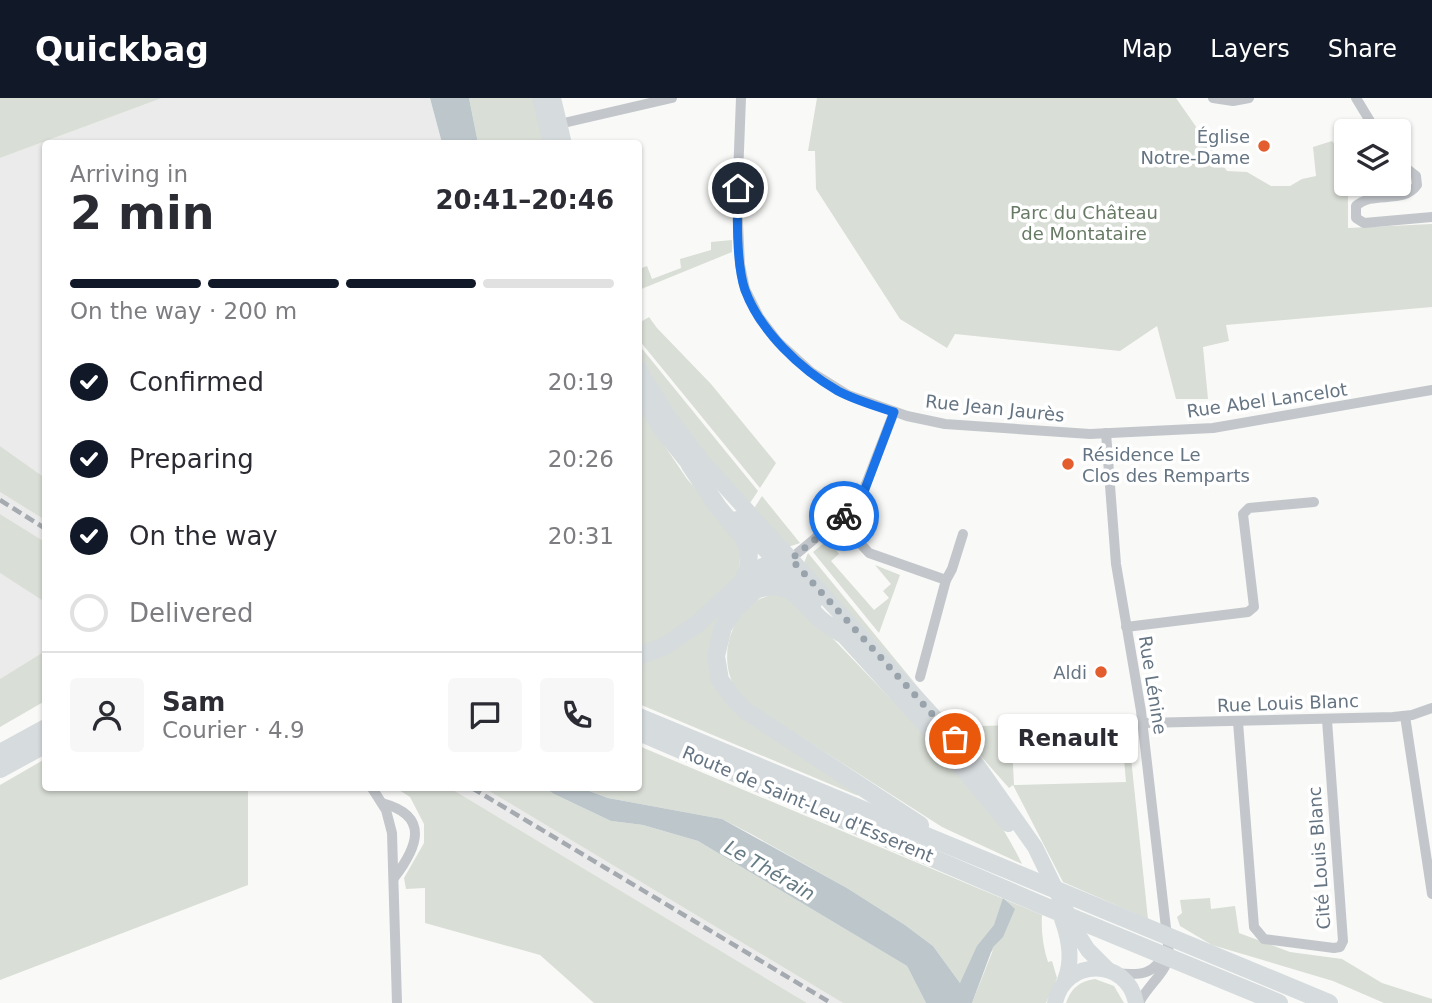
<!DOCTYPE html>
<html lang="en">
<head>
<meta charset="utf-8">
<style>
  body { margin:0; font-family:"DejaVu Sans",sans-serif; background:#f7f7f7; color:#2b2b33; height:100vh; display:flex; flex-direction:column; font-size:26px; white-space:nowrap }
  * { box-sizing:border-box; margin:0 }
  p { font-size:23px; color:#7c7c81 }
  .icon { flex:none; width:38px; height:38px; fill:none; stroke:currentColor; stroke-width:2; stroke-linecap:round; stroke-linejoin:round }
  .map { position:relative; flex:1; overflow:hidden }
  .side { position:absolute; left:42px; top:42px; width:600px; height:651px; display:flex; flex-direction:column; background:#fff; border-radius:7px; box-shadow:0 2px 5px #0004 }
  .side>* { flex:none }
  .tools { position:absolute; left:1334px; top:21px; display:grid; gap:14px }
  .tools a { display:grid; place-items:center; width:77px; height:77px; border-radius:7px; background:#fff; box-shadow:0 2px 5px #0004; font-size:35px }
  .pin { position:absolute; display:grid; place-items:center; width:60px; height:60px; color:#fff; margin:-30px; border:4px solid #fff; border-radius:50%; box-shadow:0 2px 7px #0007 }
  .courier { position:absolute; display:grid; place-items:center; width:70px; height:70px; margin:-35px; border:5px solid #1a73e8; border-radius:50%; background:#fff; color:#222; box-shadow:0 2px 9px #0007 }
  .bubble { position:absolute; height:49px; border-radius:7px; background:#fff; box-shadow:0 2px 5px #0004; font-size:23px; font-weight:600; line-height:49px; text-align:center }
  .summary em { font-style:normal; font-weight:600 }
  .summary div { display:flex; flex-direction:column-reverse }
  .summary { display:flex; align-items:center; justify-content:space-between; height:119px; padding:0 28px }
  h1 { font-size:46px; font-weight:600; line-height:52px }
  .bar { display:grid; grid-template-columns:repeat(4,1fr); gap:10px 7px; align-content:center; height:84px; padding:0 28px }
  .bar i { height:9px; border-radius:5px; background:#e1e1e2 }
  .bar .current { background:#111827 }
  .bar p { grid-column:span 4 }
  .line { display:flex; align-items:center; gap:18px; padding:0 28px; border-top:2px solid #e1e1e2 }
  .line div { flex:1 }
  .round { display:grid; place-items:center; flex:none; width:74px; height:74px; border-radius:7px; background:#f7f7f7 }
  ol { padding:0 28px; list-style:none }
  li { display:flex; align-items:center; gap:21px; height:77px }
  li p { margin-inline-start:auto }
  li .icon { padding:7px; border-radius:50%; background:#111827; color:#fff; stroke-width:4 }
  li:last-child { color:#7c7c81 }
  li i { width:38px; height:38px; border:4px solid #e1e1e2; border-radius:50% }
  header { display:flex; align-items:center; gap:42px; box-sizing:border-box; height:98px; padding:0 35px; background:#111827; color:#fff }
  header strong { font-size:33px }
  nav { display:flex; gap:38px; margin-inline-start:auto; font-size:24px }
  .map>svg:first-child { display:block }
  .built { fill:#eaebea }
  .green { fill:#d9ded6 }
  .water { fill:#bcc6cb }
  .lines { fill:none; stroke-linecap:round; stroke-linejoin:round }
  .street { stroke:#c3c7cb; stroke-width:10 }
  .secondary { stroke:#d6dbde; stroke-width:16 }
  .primary { stroke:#d6dbde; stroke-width:18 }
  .rail { stroke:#a4aab0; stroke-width:4.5; stroke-dasharray:10 5; stroke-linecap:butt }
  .done { stroke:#99a3ab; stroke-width:7; stroke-dasharray:0 12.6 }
  .route { stroke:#1a73e8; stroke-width:9 }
  .poi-dot { fill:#e35d2e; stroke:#fff; stroke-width:2.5 }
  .labels { text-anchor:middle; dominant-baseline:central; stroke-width:7; stroke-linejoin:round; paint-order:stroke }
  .poi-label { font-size:18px; fill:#657482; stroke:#fff; text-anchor:end }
  .park-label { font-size:18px; fill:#677a64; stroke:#fff }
  .street-label { font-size:18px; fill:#657482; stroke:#fff }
  .water-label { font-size:19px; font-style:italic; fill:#657a83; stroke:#fff }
</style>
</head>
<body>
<header>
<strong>Quickbag</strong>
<nav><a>Map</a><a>Layers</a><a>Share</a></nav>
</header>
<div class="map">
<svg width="1432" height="905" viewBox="0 0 1432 905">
  <rect width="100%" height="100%" fill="#f9faf7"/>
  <!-- built -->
  <g class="built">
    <path d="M 162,0 L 430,0 L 442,45 L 46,46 L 45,380 L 0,348 L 0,60 Z"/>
    <path d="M 0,394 L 45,422 L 45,444 L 0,416 Z"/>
    <path d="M 0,475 L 46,504 L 45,553 L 0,581 Z"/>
    <path d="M 450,690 L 484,690 L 843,905 L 807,905 Z"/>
  </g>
  <!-- green -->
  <g class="green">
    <path d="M 0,0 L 162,0 L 0,60 Z"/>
    <path d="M 469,0 L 535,0 L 546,45 L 478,45 Z"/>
    <path d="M 817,0 L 1176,0 L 1227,73 L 1247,74 L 1271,88 L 1290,88 L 1302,81 L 1316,78 L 1313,49 L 1332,43 L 1346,60 L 1346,86 L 1395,86 L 1395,88 L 1348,92 L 1348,130 L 1432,126 L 1432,209 L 1226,227 L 1229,243 L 1203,249 L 1208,301 L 1176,301 L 1157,228 L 1120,253 L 955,236 L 947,250 L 900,221 L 816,91 L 815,53 L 808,53 Z"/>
    <path d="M 732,142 L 732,154 L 639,192 L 639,171 L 647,168 L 652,181 L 681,170 L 680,161 L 711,152 L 711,144 Z"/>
    <path d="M 649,219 L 657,230 L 711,286 L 776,365 L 760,390 L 639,242 L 639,225 Z"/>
    <path d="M 639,247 L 758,393 L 748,408 L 709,367 L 641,267 Z"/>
    <path d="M 639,310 L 687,381 L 728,427 L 741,448 L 738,478 C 710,504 677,541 639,549 Z"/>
    <path d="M 0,348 L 45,380 L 45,422 L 0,394 Z"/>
    <path d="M 762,398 L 800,445 L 788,449 L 753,412 Z"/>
    <path d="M 0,416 L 45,444 L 45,504 L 0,475 Z"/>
    <path d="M 840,432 L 855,450 L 851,452 L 841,441 L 833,448 L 839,456 L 831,463 L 874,512 L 889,500 L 883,493 L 891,486 L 875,467 L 900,477 L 879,535 L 813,454 Z"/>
    <path d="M 808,455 L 922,594 L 804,465 Z"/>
    <path d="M 781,496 L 794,502 L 817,524 C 848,556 879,589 910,621 C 954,666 995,709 1022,766 L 942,729 L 767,617 C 755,609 741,600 734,588 C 715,552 737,497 781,496 Z"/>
    <path d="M 733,505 L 715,588 L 863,698 L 856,697 L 639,606 L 639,566 C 683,556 699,530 733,505 Z"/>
    <path d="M 45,553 L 45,603 L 0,629 L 0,581 Z"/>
    <path d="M 1011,627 L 1014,687 L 1126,684 L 1124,661 L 1131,660 L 1148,821 L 1063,784 L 1013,687 L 1009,690 L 955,629 Z"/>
    <path d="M 639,648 L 1042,817 C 1041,833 1043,849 1048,864 L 1052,863 L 1057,880 L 1046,905 L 972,905 L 993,852 L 960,885 L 933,848 L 905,827 L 847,790 L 751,736 L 722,721 L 608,700 L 581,690 L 639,690 Z"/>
    <path d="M 45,661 L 46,690 L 248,690 L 248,787 L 0,882 L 0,687 Z"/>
    <path d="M 396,690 L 450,690 L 807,905 L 594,905 L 540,857 L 425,825 L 425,790 L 406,791 L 404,780 L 424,745 L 424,726 L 410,699 Z"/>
    <path d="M 484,690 L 545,690 L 554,696 L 611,723 L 643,727 L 698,743 L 907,868 L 926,905 L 843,905 Z"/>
    <path d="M 1210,800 L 1211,811 L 1235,808 L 1239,835 L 1290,854 L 1342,861 L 1382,885 L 1432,901 L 1432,905 L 1384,905 L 1333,883 L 1212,847 L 1180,828 L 1177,819 L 1182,815 L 1180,802 Z"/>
    <path d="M 1095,881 L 1114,888 L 1124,905 L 1066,905 C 1071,890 1080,883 1095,881 Z"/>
  </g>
  <!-- water -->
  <g class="water">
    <path d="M 430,0 L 469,0 L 478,45 L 442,45 Z"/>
    <path d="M 545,690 L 581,690 L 608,700 L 722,721 L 847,790 L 905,827 L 933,848 L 960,885 L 977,848 L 994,827 L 1003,800 L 1015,811 L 1003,839 L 993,849 L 972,905 L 926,905 L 907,868 L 698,743 L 643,727 L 611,723 L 554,696 Z"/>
  </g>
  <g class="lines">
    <!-- street -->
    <g class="street">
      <path d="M 741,0 L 737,104 L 740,167 L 745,191 L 759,219 L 778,244 L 811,274 L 848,297 L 907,318 L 945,326 L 1090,336 L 1213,330 L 1432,292"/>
      <path d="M 1213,0 L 1233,3 L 1249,0"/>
      <path d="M 1356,0 L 1376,33"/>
      <path d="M 555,27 L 672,0"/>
      <path d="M 1398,64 L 1416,78 L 1417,87 C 1403,107 1373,92 1356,108 L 1356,120 L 1364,125 L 1432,119"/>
      <path d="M 1106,335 L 1116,466 L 1141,613 L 1169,856 C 1168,873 1147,888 1139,905"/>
      <path d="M 839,422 L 869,455 L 946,482"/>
      <path d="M 788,463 L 859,404 L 894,314"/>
      <path d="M 1126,529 L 1248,514 L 1254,509 L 1243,416 L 1249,410 L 1314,404"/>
      <path d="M 920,579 L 946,482 L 952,471 L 963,436"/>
      <path d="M 1405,618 L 1432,796"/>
      <path d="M 1238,624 L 1254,829 L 1264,841 L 1334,850 L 1340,849 L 1343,843 L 1327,622"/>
      <path d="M 1143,625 L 1393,619 L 1412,617 L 1432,610"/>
      <path d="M 372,690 L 386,712 L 392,735 L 397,905"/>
      <path d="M 382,705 C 431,718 417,750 394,780"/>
      <path d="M 1116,875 C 1139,878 1156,877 1165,853"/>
    </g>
    <!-- secondary -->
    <g class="secondary">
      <path d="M 540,0 L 551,46"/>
      <path d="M 553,0 L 564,46"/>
      <path d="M 639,271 L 668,318 L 702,363 L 975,664 L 1035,749 L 1077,835 L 1088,852 L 1107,871"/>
      <path d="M 639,295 L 661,331 L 697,376"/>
      <path d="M 737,421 L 814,505"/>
      <path d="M 834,527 L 936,639 L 1008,726"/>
      <path d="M 1062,821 C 1069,840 1073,863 1065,882"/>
      <path d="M 1055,905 C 1064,859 1128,859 1136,905"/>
    </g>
    <!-- primary -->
    <g class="primary">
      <path d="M 742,485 C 754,474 765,463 781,468 L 736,510 L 723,529 L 716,558 L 720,582 L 734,601 L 746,613 L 920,727"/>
      <path d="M 758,491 C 791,482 797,499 818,519 C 825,526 833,530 841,535"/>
      <path d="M 639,558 L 665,548 L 697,526 L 742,485 L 748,471 L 749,452 L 743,439 L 718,409 L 690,367"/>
      <path d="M 639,619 L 1329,905"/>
      <path d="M 639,634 L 1044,808 L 1279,905"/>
      <path d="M 0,655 L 46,630"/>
      <path d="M 0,671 L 46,646"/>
    </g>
    <!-- rail -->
    <g class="rail">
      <path d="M 0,402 L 46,431"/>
      <path d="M 472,690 L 831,905"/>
    </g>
  </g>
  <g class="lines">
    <!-- done -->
    <path class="done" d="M 844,418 L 791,461 L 955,641"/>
    <!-- route -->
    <path class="route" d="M 738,90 C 737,117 736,166 745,192 C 760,233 800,271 838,293 C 855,302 875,308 894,314 L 862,399 L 844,418"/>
  </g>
  <!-- markers -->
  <g class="poi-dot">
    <circle cx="1264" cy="48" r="7"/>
    <circle cx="1068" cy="366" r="7"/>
    <circle cx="1101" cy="574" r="7"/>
  </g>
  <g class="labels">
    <!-- poi labels -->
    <g class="poi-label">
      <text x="1250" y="38">Église<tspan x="1250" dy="21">Notre-Dame</tspan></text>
      <text x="1082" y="356" text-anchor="start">Résidence Le<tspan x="1082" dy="21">Clos des Remparts</tspan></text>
      <text x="1087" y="574">Aldi</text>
    </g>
    <!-- park labels -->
    <g class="park-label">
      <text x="1084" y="114">Parc du Château<tspan x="1084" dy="21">de Montataire</tspan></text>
    </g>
    <!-- street labels -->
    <g class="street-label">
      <text transform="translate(1267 302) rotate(-8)">Rue Abel Lancelot</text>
      <text transform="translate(995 310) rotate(6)">Rue Jean Jaurès</text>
      <text transform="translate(1153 587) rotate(81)">Rue Lénine</text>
      <text transform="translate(1288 605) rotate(-2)">Rue Louis Blanc</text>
      <text transform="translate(808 706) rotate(23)">Route de Saint-Leu d'Esserent</text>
      <text transform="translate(1319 760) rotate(-94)">Cité Louis Blanc</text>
    </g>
    <!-- water labels -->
    <g class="water-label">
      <text transform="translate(770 772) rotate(30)">Le Thérain</text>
    </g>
  </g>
</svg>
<div class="tools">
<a><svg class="icon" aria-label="layers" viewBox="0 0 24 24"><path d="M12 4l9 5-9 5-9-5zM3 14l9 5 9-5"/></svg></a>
</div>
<div class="pin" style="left:955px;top:641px;background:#ea580c"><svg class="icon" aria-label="bag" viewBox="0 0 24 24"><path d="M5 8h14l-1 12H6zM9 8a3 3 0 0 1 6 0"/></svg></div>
<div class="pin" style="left:738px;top:90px;background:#1f2937"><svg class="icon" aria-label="home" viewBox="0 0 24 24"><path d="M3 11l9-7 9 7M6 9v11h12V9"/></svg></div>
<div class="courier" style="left:844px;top:418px"><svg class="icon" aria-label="bike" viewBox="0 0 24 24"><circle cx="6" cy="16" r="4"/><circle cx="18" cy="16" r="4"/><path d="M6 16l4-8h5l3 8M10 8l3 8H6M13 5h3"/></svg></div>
<div class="bubble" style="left:998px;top:616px;width:140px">Renault</div>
<section class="side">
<div class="summary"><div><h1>2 min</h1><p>Arriving in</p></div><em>20:41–20:46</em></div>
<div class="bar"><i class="current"></i><i class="current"></i><i class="current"></i><i></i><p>On the way · 200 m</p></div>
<ol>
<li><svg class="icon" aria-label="check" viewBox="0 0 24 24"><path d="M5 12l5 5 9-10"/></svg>Confirmed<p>20:19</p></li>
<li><svg class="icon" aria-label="check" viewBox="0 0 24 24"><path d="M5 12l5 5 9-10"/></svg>Preparing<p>20:26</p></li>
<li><svg class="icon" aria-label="check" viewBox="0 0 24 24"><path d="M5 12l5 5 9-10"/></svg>On the way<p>20:31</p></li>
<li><i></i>Delivered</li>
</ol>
<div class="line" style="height:126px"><a class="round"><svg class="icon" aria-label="person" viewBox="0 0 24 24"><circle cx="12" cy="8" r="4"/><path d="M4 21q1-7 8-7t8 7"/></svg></a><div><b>Sam</b><p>Courier · 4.9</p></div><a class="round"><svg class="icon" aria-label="chat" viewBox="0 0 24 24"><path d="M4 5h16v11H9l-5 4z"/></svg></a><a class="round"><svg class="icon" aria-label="phone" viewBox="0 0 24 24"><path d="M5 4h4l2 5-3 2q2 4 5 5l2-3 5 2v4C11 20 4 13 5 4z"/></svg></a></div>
</section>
</div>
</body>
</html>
